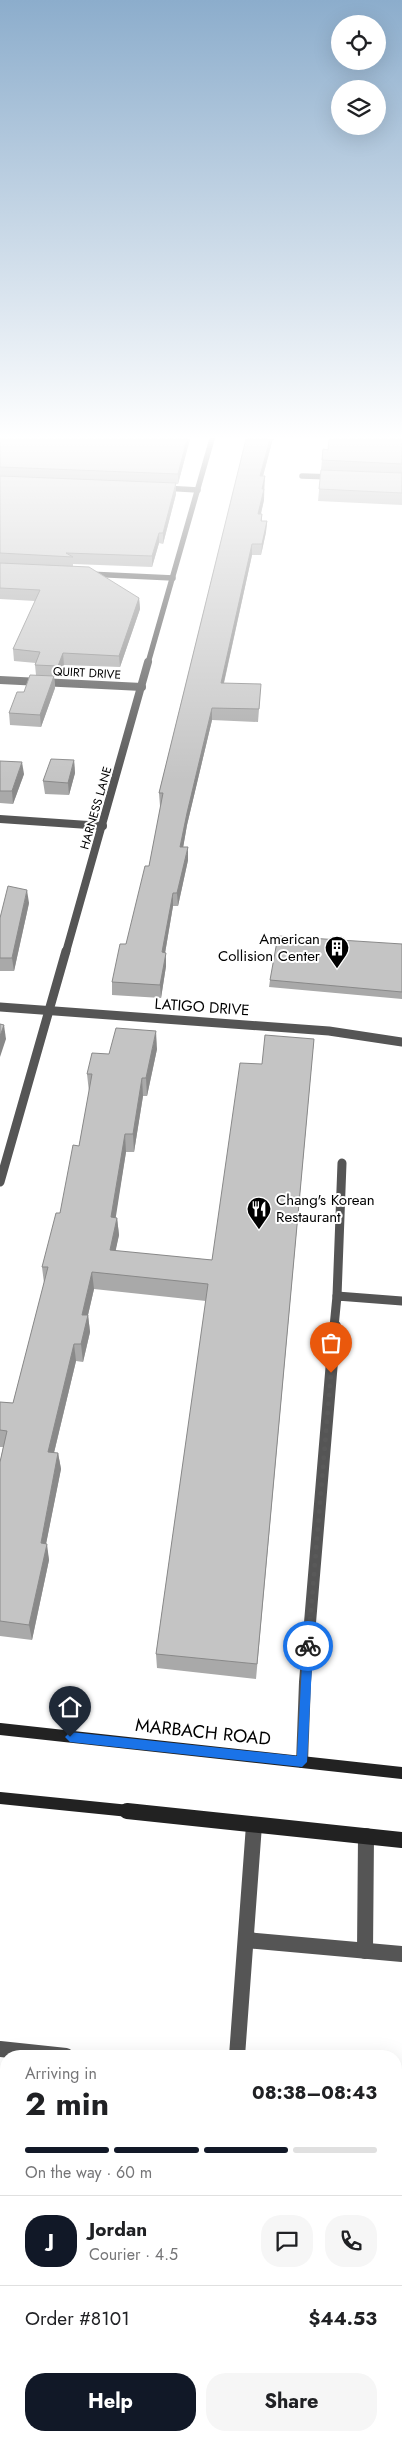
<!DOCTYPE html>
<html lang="en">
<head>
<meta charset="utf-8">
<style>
  body { margin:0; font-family:Jost,sans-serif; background:#f6f6f6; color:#202124; height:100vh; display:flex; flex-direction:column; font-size:19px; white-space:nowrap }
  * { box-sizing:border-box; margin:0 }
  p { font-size:16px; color:#757577 }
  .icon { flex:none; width:28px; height:28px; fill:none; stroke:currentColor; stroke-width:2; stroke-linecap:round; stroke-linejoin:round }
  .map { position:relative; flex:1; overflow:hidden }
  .drawer { position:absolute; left:0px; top:2050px; width:402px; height:391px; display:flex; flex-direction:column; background:#fff; border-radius:20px 20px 0 0; box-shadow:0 5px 20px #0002 }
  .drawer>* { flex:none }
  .tools { position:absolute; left:331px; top:15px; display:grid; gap:10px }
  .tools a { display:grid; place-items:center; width:55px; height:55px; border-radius:50%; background:#fff; box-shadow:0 5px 20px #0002; font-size:25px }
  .pin { position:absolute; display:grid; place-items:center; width:42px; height:42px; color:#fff; margin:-51px -21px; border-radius:50% 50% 50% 0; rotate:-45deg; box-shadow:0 0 5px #0007 }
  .pin .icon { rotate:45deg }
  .courier { position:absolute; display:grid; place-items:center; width:50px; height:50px; margin:-25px; border:4px solid #1a73e8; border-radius:50%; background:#fff; color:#222; box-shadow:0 1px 6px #0007 }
  .head em { font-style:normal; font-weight:700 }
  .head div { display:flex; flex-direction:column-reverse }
  .head { display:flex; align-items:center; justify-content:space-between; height:85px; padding:0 25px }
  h1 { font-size:32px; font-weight:700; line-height:38px }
  .bar { display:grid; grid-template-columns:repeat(4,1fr); gap:8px 5px; align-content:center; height:60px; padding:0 25px }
  .bar i { height:6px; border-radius:4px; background:#e0e0e0 }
  .bar .selected { background:#111827 }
  .bar p { grid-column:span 4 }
  .line { display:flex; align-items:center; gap:12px; padding:0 25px; border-top:1px solid #e0e0e0 }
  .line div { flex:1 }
  .round { display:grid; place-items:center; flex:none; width:52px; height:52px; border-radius:20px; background:#f6f6f6 }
  .cta { display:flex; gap:10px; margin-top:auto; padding:10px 25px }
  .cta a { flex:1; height:58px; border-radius:20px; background:#111827; color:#fff; font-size:20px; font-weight:700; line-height:58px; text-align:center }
  .cta a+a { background:#f6f6f6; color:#202124 }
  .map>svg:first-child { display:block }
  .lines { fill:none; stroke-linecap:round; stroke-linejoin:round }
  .lane-far3 { stroke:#555; stroke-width:5.5 }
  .lane-far2 { stroke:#555; stroke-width:9 }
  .lane-far1 { stroke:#555; stroke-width:12 }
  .lane { stroke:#555; stroke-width:16 }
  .street-far2 { stroke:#555; stroke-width:5.5 }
  .street-far1 { stroke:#555; stroke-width:8 }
  .street { stroke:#555; stroke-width:9 }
  .secondary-far1 { stroke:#222; stroke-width:12 }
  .secondary { stroke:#222; stroke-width:16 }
  .wall { fill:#a9a9a9 }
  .shaded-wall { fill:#898989 }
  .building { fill:#c4c4c4; stroke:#898989 }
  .route { fill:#1a73e8 }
  .done { stroke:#595959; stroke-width:5; stroke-dasharray:0 9 }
  .labels { text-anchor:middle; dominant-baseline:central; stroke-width:4; stroke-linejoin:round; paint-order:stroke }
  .far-street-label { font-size:12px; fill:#000; stroke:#fff }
  .poi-label { font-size:15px; fill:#000; stroke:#fff; text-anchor:end }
  .street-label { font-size:15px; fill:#000; stroke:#fff }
  .near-street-label { font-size:18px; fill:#000; stroke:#fff }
</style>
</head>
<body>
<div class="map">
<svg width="402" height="2441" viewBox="0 0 402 2441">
  <rect width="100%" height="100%" fill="#fff"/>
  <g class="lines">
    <!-- lane-far3 -->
    <path class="lane-far3" d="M 302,476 L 334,477"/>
    <!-- lane-far2 -->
    <g class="lane-far2">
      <path d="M 337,1296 L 342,1163"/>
      <path d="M 334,1327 L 337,1296 L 402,1301"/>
    </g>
    <!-- lane-far1 -->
    <path class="lane-far1" d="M 302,1762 L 305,1682 L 335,1326"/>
    <!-- lane -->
    <g class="lane">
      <path d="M 246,1940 L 402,1954"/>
      <path d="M 365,1951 L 366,1836"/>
      <path d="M 0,2049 L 66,2056"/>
      <path d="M 237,2056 L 254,1825"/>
      <path d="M 208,2441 L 209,2435"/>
    </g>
    <!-- street-far2 -->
    <g class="street-far2">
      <path d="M 163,488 L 198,490"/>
      <path d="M 88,574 L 173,578"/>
      <path d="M 148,663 L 212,439"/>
    </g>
    <!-- street-far1 -->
    <g class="street-far1">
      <path d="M 0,680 L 142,687"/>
      <path d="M 0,819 L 103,826"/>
      <path d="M 66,952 L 148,662"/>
    </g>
    <!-- street -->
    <g class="street">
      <path d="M 0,1007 L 329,1031 L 402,1042"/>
      <path d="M 0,1182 L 66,951"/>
    </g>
    <!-- secondary-far1 -->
    <g class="secondary-far1">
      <path d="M 0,1729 L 402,1773"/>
      <path d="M 0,1798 L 139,1812"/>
    </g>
    <!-- secondary -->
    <path class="secondary" d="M 127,1811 L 402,1840"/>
  </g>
  <!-- wall -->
  <g class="wall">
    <path d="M 0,439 L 190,439 L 178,484 L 176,484 L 176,494 L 163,544 L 159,543 L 152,567 L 73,564 L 73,567 L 139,598 L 140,609 L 120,667 L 64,665 L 59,677 L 54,677 L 55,688 L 41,727 L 10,725 L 9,713 L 36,675 L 35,665 L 36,663 L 14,661 L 13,649 L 35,601 L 0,599 Z"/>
    <path d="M 246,439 L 278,439 L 273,440 L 272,442 L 263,476 L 265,476 L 264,500 L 261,514 L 262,514 L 262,521 L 267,521 L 266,532 L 261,555 L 252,555 L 224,683 L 260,696 L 258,722 L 212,720 L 187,825 L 183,847 L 188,860 L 178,906 L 173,906 L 165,953 L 166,966 L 161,998 L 112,995 L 112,982 L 126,944 L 149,866 L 161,806 L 160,806 L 159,793 Z"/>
    <path d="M 402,439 L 402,505 L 318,501 L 323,449 L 328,450 Z"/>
    <path d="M 74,760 L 75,773 L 69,795 L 45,794 L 43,781 Z"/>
    <path d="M 0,761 L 24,774 L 13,804 L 0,803 Z"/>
    <path d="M 29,903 L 14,971 L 0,971 L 0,918 Z"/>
    <path d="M 402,944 L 402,999 L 269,987 L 270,980 Z"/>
    <path d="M 314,1039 L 256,1679 L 157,1668 L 156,1654 L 206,1301 L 94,1289 L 88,1315 L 90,1332 L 83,1362 L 76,1361 L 54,1453 L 58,1453 L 61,1469 L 46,1544 L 49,1560 L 32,1640 L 0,1636 L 0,1462 L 3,1447 L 0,1447 L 0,1402 L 13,1403 L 44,1283 L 42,1267 L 60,1213 L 79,1146 L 89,1092 L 87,1074 L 109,1054 L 157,1049 L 147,1096 L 143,1096 L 134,1152 L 126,1152 L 115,1218 L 117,1218 L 119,1235 L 115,1251 L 212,1260 L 262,1064 Z"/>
    <path d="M 384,2435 L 396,2435 L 402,2441 L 384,2441 Z"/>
  </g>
  <!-- shaded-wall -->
  <g class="shaded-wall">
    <path d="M 187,439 L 190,439 L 178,484 L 178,474 Z"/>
    <path d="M 270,439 L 273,439 L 272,442 L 260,487 L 260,476 Z"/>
    <path d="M 265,476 L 264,487 L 261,500 L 262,489 Z"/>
    <path d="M 176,483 L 176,494 L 163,544 L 163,533 Z"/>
    <path d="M 264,489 L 264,500 L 258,525 L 258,514 Z"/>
    <path d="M 267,521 L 266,532 L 261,555 L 262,544 Z"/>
    <path d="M 159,533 L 159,543 L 152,567 L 152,556 Z"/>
    <path d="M 252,544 L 252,555 L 221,695 L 221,683 Z"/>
    <path d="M 139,598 L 140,609 L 120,667 L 119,656 Z"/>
    <path d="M 63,653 L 64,665 L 59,677 L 58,666 Z"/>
    <path d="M 54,676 L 55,688 L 41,727 L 40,715 Z"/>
    <path d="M 212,708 L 212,720 L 187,825 L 181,860 L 180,847 L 187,813 Z"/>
    <path d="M 74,760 L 75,773 L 69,795 L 68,783 Z"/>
    <path d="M 22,762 L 24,774 L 13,804 L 12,791 Z"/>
    <path d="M 188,847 L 188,860 L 178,906 L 177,893 Z"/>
    <path d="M 27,890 L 29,903 L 14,971 L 12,958 Z"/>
    <path d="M 173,893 L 173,906 L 163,965 L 162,952 Z"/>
    <path d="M 166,953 L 166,966 L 161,998 L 160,985 Z"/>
    <path d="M 4,1025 L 6,1039 L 0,1057 L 0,1036 Z"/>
    <path d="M 156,1031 L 157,1049 L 147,1096 L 146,1078 Z"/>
    <path d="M 142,1078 L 143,1096 L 134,1152 L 133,1134 Z"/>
    <path d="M 125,1134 L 126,1152 L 113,1235 L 111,1217 Z"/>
    <path d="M 117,1218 L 119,1235 L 112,1268 L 110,1250 Z"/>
    <path d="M 92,1272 L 94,1289 L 84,1332 L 82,1315 Z"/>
    <path d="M 88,1315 L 90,1332 L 83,1362 L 81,1344 Z"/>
    <path d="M 74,1344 L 76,1361 L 50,1469 L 48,1452 Z"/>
    <path d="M 58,1453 L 61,1469 L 43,1559 L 41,1543 Z"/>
    <path d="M 47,1544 L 49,1560 L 32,1640 L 29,1625 Z"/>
  </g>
  <!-- building -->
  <g class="building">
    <path d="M 0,439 L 187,439 L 178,474 L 0,467 Z"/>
    <path d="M 246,439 L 270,439 L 260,476 L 265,476 L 262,489 L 264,489 L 258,514 L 262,514 L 261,521 L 267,521 L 262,544 L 252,544 L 221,683 L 261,684 L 259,709 L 212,708 L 187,813 L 180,847 L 188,847 L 177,893 L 173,893 L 162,952 L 166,953 L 160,985 L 112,982 L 120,944 L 126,944 L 145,866 L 149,866 L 163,793 L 159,793 Z"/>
    <path d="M 329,439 L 402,439 L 402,464 L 322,460 L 323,449 L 328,450 Z"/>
    <path d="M 321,470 L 402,473 L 402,493 L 319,489 Z"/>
    <path d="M 0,476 L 176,483 L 163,533 L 159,533 L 152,556 L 66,553 L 73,557 L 0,553 Z"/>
    <path d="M 0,563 L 89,567 L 139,598 L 119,656 L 63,653 L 58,666 L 35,665 L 40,652 L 13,649 L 40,590 L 0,588 Z"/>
    <path d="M 30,675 L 54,676 L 40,715 L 9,713 L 17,692 L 24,692 Z"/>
    <path d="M 51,759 L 74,760 L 68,783 L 43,781 Z"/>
    <path d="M 0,761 L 22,762 L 12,791 L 0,791 Z"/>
    <path d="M 8,886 L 27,890 L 12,958 L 0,958 L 0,918 Z"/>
    <path d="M 278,936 L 402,944 L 402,992 L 270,980 Z"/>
    <path d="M 0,1024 L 4,1025 L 0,1036 Z"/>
    <path d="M 116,1028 L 156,1031 L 146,1078 L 142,1078 L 133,1134 L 125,1134 L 111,1217 L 117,1218 L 110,1250 L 212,1260 L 240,1063 L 262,1064 L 265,1035 L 314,1039 L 257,1664 L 156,1654 L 208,1284 L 92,1272 L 82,1315 L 88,1315 L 81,1344 L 74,1344 L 48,1452 L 58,1453 L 41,1543 L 47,1544 L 29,1625 L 0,1621 L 0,1462 L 7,1431 L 0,1430 L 0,1402 L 13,1403 L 48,1267 L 42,1267 L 56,1213 L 60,1213 L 73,1145 L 79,1146 L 92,1074 L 87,1074 L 92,1053 L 109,1054 Z"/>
    <path d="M 0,2115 L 6,2116 L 6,2435 L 159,2435 L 158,2441 L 0,2441 Z"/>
    <path d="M 396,2228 L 402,2229 L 402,2441 L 390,2441 L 390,2435 L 396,2435 Z"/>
  </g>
  <!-- sky -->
  <linearGradient id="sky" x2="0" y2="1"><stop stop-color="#8cadcc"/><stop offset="0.56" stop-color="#fff"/><stop offset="1" stop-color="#fff" stop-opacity="0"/></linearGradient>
  <rect width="402" height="781" fill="url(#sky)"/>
  <!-- route -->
  <path class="route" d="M 308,1641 L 313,1646 L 307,1762 L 302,1767 L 70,1742 L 65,1737 L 70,1732 L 297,1756 L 303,1646 Z"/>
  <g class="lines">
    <!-- done -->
    <path class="done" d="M 308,1646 L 331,1373"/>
  </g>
  <!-- icons -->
  <defs>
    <symbol id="building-pin" viewBox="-11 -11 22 30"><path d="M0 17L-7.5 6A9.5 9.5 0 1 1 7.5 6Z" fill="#000" stroke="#fff"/><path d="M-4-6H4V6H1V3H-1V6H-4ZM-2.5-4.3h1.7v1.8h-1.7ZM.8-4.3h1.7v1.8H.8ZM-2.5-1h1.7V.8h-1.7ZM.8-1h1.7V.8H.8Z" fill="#fff"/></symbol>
    <symbol id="restaurant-pin" viewBox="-11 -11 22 30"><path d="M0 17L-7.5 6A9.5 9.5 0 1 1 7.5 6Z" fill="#000" stroke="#fff"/><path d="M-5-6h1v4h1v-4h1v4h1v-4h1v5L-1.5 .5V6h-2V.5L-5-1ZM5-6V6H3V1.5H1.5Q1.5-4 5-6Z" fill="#fff"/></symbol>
  </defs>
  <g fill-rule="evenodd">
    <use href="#building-pin" x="323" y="934" width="28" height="38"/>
    <use href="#restaurant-pin" x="245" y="1195" width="28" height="38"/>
  </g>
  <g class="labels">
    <!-- far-street labels -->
    <g class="far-street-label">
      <text transform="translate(87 673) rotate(3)">QUIRT DRIVE</text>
      <text transform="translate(96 808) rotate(-74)">HARNESS LANE</text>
    </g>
    <!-- poi labels -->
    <g class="poi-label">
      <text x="320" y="939">American<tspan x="320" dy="17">Collision Center</tspan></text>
      <text x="276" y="1200" text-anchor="start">Chang's Korean<tspan x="276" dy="17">Restaurant</tspan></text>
    </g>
    <!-- street labels -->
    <g class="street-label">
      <text transform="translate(202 1007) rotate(4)">LATIGO DRIVE</text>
    </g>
    <!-- near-street labels -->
    <g class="near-street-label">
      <text transform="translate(203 1732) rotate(6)">MARBACH ROAD</text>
    </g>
  </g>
</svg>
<div class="tools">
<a><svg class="icon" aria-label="locate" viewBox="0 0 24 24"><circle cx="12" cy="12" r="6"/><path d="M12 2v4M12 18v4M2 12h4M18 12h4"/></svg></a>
<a><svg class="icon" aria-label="layers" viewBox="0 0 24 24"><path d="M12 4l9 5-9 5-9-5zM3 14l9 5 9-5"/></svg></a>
</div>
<div class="pin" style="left:331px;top:1373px;background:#ea580c"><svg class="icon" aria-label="bag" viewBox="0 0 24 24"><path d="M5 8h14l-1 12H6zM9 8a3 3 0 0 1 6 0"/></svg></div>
<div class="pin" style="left:70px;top:1737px;background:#1f2937"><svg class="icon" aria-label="home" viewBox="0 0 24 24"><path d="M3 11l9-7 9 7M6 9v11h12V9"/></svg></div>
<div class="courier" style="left:308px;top:1646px"><svg class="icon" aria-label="bike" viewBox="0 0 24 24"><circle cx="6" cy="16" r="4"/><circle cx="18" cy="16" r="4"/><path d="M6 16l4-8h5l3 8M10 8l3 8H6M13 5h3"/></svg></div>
<section class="drawer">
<div class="head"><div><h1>2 min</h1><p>Arriving in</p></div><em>08:38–08:43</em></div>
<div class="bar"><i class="selected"></i><i class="selected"></i><i class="selected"></i><i></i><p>On the way · 60 m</p></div>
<div class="line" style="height:90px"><b class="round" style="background:#111827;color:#fff">J</b><div><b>Jordan</b><p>Courier · 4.5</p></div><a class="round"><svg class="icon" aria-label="chat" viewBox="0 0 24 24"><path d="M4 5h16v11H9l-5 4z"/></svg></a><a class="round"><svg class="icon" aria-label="phone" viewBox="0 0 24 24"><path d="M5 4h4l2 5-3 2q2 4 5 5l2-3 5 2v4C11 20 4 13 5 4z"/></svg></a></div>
<div class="line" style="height:65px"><div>Order #8101</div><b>$44.53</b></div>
<div class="cta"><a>Help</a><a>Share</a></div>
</section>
</div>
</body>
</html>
